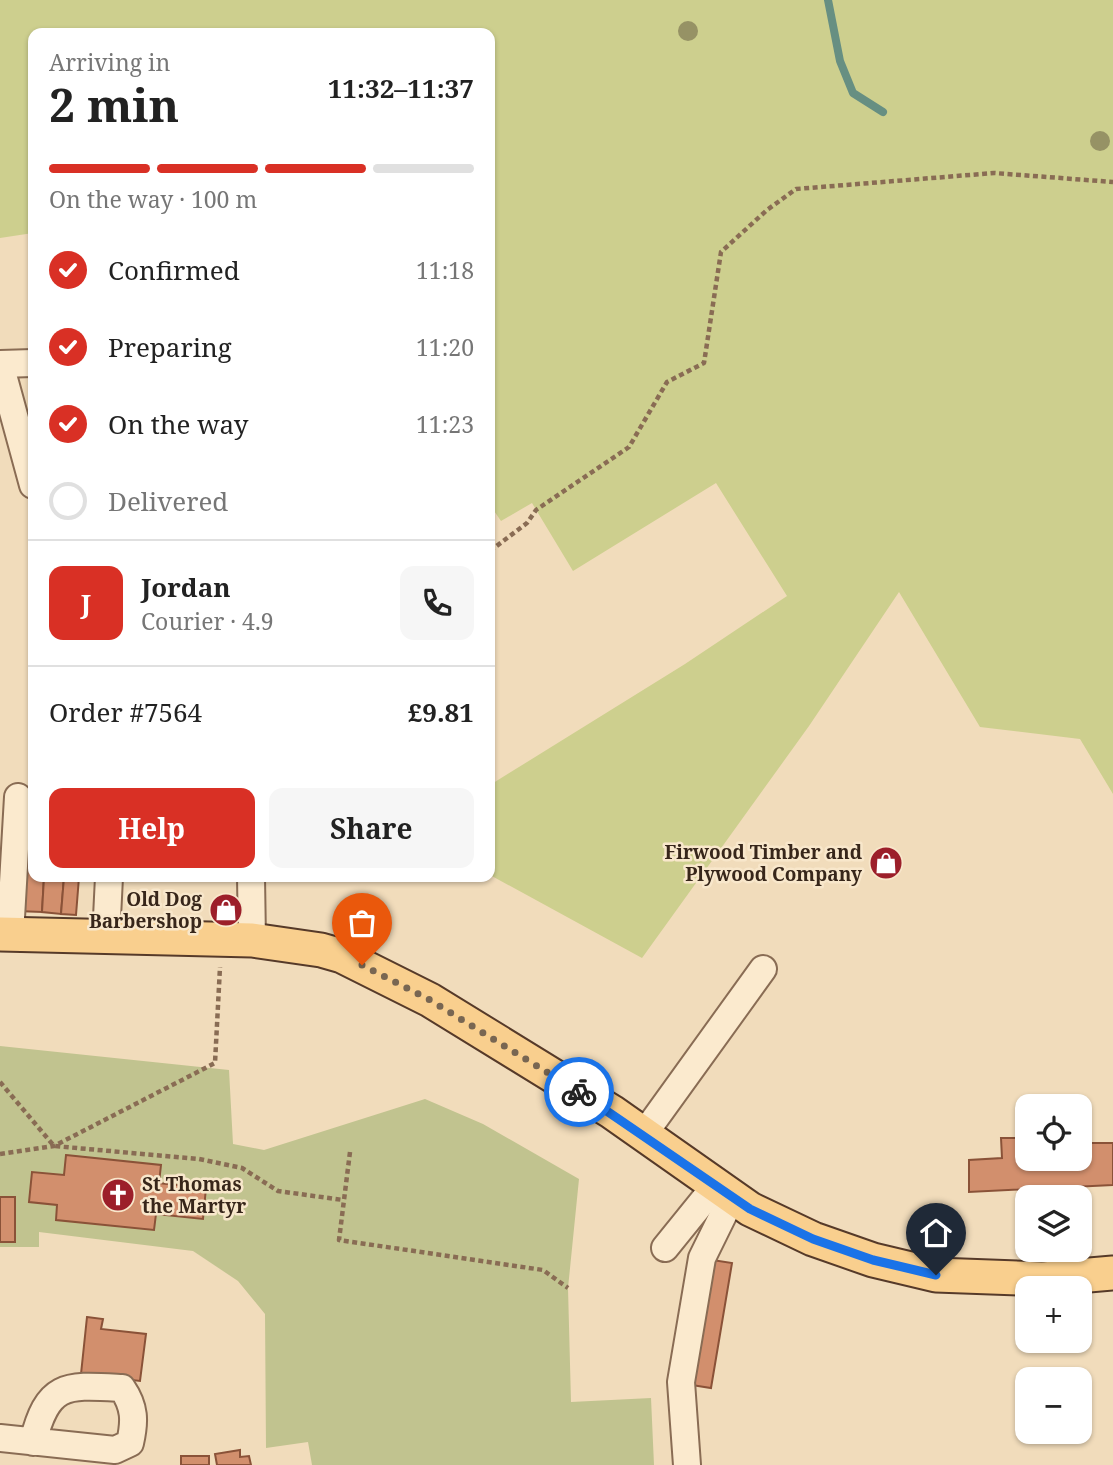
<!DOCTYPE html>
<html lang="en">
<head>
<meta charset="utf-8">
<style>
  body { margin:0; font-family:"Noto Serif",serif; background:#f6f6f6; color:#222; height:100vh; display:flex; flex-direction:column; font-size:26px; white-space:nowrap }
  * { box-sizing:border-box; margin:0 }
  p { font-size:23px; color:#767676 }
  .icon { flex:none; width:38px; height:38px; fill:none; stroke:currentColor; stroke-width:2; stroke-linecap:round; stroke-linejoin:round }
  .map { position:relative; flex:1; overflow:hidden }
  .drawer { position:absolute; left:28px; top:28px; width:467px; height:854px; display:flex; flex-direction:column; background:#fff; border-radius:14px; box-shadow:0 2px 5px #0004 }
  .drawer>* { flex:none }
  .fabs { position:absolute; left:1015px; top:1094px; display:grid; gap:14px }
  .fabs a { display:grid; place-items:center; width:77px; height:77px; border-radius:14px; background:#fff; box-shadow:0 2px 5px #0004; font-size:35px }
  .pin { position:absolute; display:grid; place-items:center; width:60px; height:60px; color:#fff; margin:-72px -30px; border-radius:50% 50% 50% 0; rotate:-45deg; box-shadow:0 0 7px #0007 }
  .pin .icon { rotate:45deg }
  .courier { position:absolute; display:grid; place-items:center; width:70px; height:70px; margin:-35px; border:5px solid #1a73e8; border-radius:50%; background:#fff; color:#222; box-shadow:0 2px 9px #0007 }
  .overview em { font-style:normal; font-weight:700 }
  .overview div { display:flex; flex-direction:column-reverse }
  .overview { display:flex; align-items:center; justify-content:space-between; height:119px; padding:0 21px }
  h1 { font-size:46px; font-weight:700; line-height:52px }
  .bar { display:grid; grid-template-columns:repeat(4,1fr); gap:10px 7px; align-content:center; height:84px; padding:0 21px }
  .bar i { height:9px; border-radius:5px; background:#e0e0e0 }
  .bar .selected { background:#d93025 }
  .bar p { grid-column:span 4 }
  .line { display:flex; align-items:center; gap:18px; padding:0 21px; border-top:2px solid #e0e0e0 }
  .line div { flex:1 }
  .round { display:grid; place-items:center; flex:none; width:74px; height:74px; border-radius:14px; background:#f6f6f6 }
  ol { padding:0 21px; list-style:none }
  li { display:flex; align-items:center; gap:21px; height:77px }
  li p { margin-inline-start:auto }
  li .icon { padding:7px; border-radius:50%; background:#d93025; color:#fff; stroke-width:4 }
  li:last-child { color:#767676 }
  li i { width:38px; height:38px; border:4px solid #e0e0e0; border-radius:50% }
  .action { display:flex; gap:14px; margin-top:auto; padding:14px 21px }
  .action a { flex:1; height:80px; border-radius:14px; background:#d93025; color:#fff; font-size:28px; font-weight:700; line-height:80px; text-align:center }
  .action a+a { background:#f6f6f6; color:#222 }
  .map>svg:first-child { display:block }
  .green { fill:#cdcf8e }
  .cemetery { fill:#c1c38f }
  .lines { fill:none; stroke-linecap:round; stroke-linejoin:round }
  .stream { stroke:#678f82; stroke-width:8 }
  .building { fill:#d28f6d; stroke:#8a5238; stroke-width:2 }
  .minor-casing { stroke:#896c54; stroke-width:30 }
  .major-casing { stroke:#563a29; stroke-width:37 }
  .path { stroke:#896c54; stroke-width:4.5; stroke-dasharray:5 3.5; stroke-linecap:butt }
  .minor { stroke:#fbeace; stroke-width:26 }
  .major { stroke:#f9cf8e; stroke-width:33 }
  .tree { fill:#969265 }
  .done { stroke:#786652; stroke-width:7; stroke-dasharray:0 12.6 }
  .route { stroke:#1a73e8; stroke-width:9 }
  .labels { text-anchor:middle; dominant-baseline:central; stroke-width:5; stroke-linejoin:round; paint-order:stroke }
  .poi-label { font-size:19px; font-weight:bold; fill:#37261a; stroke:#f8e7cb; text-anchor:end }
</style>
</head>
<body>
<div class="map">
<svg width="1113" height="1465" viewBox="0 0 1113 1465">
  <rect width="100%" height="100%" fill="#f1dcbb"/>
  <!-- green -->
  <path class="green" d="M 0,0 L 1113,0 L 1113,794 L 1080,739 L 980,727 L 899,592 L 809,726 L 642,958 L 490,875 L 490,785 L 685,664 L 787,596 L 716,483 L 573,571 L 532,503 L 501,521 L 490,505 L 490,33 L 33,33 L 33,233 L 0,238 Z"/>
  <!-- cemetery -->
  <path class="cemetery" d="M 0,1046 L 229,1070 L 233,1144 L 264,1150 L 425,1099 L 483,1124 L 579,1179 L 568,1288 L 571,1402 L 651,1398 L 654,1465 L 312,1465 L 308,1442 L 266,1448 L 265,1314 L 238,1281 L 193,1251 L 39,1232 L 39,1247 L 0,1247 Z"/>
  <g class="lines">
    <!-- stream -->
    <path class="stream" d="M 828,0 L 840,61 L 853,93 L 883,112"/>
  </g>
  <!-- building -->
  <g class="building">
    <path d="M 21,855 L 33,856 L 33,877 L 44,877 L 42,912 L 17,911 Z"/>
    <path d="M 44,877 L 64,877 L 61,914 L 42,912 Z"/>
    <path d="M 64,877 L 79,877 L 76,915 L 61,914 Z"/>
    <path d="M 1080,1136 L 1090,1136 L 1091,1143 L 1113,1143 L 1113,1185 L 969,1192 L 969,1160 L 1002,1158 L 1001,1138 L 1027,1138 L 1027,1158 L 1080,1158 Z"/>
    <path d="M 66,1155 L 161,1165 L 159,1183 L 206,1188 L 203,1219 L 156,1214 L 154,1230 L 56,1220 L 57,1205 L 29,1202 L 32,1172 L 64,1175 Z"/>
    <rect x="0" y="1197" width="15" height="45"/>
    <path d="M 706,1259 L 732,1263 L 711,1388 L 685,1384 Z"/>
    <path d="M 87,1317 L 103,1319 L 101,1329 L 146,1334 L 140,1381 L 81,1374 Z"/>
    <path d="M 240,1450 L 240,1457 L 249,1456 L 251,1465 L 217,1465 L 215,1454 Z"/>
    <rect x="181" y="1456" width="28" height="9"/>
  </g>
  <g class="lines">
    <defs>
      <g id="minor">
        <path d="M 0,364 L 33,485"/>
        <path d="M 0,364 L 33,363"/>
        <path d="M 251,877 L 252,940"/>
        <path d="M 10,935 L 18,797"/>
        <path d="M 106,938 L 109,877"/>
        <path d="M 644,1134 L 763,969"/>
        <path d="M 665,1248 L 716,1185"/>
        <path d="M 0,1438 L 115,1450 L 130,1443 C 135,1421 135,1407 122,1388 C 66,1385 48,1382 33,1442"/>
        <path d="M 687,1465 L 681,1382 L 702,1258 L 732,1197"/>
      </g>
      <path id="major" d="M 0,934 L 252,940 L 321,950 L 342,956 L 430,1000 L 612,1112 L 750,1209 L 813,1239 L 873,1260 L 936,1275 L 1043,1279 L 1113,1273"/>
    </defs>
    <!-- minor casing -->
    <use href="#minor" class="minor-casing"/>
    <!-- major casing -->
    <use href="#major" class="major-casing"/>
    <!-- path -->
    <g class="path">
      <path d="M 490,551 L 527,523 L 536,510 L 629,447 L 667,382 L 704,363 L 721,252 L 767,210 L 796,189 L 994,173 L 1113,182"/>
      <path d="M 0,1082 L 54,1146 L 199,1159 L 242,1168 L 278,1191 L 343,1200"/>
      <path d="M 350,1152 L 339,1240 L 543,1270 L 568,1288"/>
      <path d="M 0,1154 L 54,1146 L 215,1063 L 220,967"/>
    </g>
    <!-- minor -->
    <use href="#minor" class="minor"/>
    <!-- major -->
    <use href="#major" class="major"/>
  </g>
  <!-- trees -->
  <g class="tree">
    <circle cx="688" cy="31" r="10"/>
    <circle cx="1100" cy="141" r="10"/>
  </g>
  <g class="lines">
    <!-- done -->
    <path class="done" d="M 362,965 L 430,1000 L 579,1092"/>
    <!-- route -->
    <path class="route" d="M 579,1092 L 750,1209 L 813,1239 L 873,1260 L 936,1275"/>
  </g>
  <!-- icons -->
  <defs>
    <symbol id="shop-disc" viewBox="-11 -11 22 22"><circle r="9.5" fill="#9c1f2a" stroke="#f8e7cb"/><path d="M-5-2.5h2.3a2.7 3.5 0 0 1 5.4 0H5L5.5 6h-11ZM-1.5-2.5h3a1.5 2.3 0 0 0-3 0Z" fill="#fff"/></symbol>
    <symbol id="church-disc" viewBox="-11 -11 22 22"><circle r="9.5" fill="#9c1f2a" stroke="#f8e7cb"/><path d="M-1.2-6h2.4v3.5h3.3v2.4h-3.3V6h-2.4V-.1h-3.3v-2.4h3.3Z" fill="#fff"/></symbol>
  </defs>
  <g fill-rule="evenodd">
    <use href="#shop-disc" x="867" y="844" width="38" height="38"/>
    <use href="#shop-disc" x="207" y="891" width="38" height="38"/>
    <use href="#church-disc" x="99" y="1176" width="38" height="38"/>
  </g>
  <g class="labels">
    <!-- poi labels -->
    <g class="poi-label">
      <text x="862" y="852">Firwood Timber and<tspan x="862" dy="22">Plywood Company</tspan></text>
      <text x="202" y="899">Old Dog<tspan x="202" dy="22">Barbershop</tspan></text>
      <text x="142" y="1184" text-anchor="start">St Thomas<tspan x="142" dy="22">the Martyr</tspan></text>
    </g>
  </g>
</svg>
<div class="fabs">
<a><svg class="icon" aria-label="locate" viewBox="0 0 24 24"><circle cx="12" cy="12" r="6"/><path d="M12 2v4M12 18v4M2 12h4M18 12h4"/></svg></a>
<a><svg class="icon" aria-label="layers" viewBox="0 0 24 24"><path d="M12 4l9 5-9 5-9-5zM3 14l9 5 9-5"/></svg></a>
<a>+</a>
<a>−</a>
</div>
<div class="pin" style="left:362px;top:965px;background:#ea580c"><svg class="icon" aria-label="bag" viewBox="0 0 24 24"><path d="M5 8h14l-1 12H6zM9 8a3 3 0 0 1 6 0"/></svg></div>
<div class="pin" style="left:936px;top:1275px;background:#1f2937"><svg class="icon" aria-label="home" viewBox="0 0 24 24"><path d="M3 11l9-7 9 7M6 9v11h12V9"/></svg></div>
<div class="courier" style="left:579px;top:1092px"><svg class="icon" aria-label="bike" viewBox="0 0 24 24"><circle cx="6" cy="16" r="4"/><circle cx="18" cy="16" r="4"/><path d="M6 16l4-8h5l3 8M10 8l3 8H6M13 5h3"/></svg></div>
<section class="drawer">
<div class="overview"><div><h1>2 min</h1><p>Arriving in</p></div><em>11:32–11:37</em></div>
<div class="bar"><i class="selected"></i><i class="selected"></i><i class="selected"></i><i></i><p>On the way · 100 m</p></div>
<ol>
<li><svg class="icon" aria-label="check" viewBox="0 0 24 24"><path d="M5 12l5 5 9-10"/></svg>Confirmed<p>11:18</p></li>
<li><svg class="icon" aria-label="check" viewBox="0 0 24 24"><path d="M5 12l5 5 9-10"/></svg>Preparing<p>11:20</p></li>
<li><svg class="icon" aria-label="check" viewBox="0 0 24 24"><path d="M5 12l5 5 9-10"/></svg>On the way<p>11:23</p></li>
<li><i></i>Delivered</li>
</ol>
<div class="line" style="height:126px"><b class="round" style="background:#d93025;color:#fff">J</b><div><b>Jordan</b><p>Courier · 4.9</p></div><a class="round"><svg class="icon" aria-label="phone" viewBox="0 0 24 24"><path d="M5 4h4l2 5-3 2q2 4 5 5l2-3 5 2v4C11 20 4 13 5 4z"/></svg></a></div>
<div class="line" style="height:91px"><div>Order #7564</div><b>£9.81</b></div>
<div class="action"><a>Help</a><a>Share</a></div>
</section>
</div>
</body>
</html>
